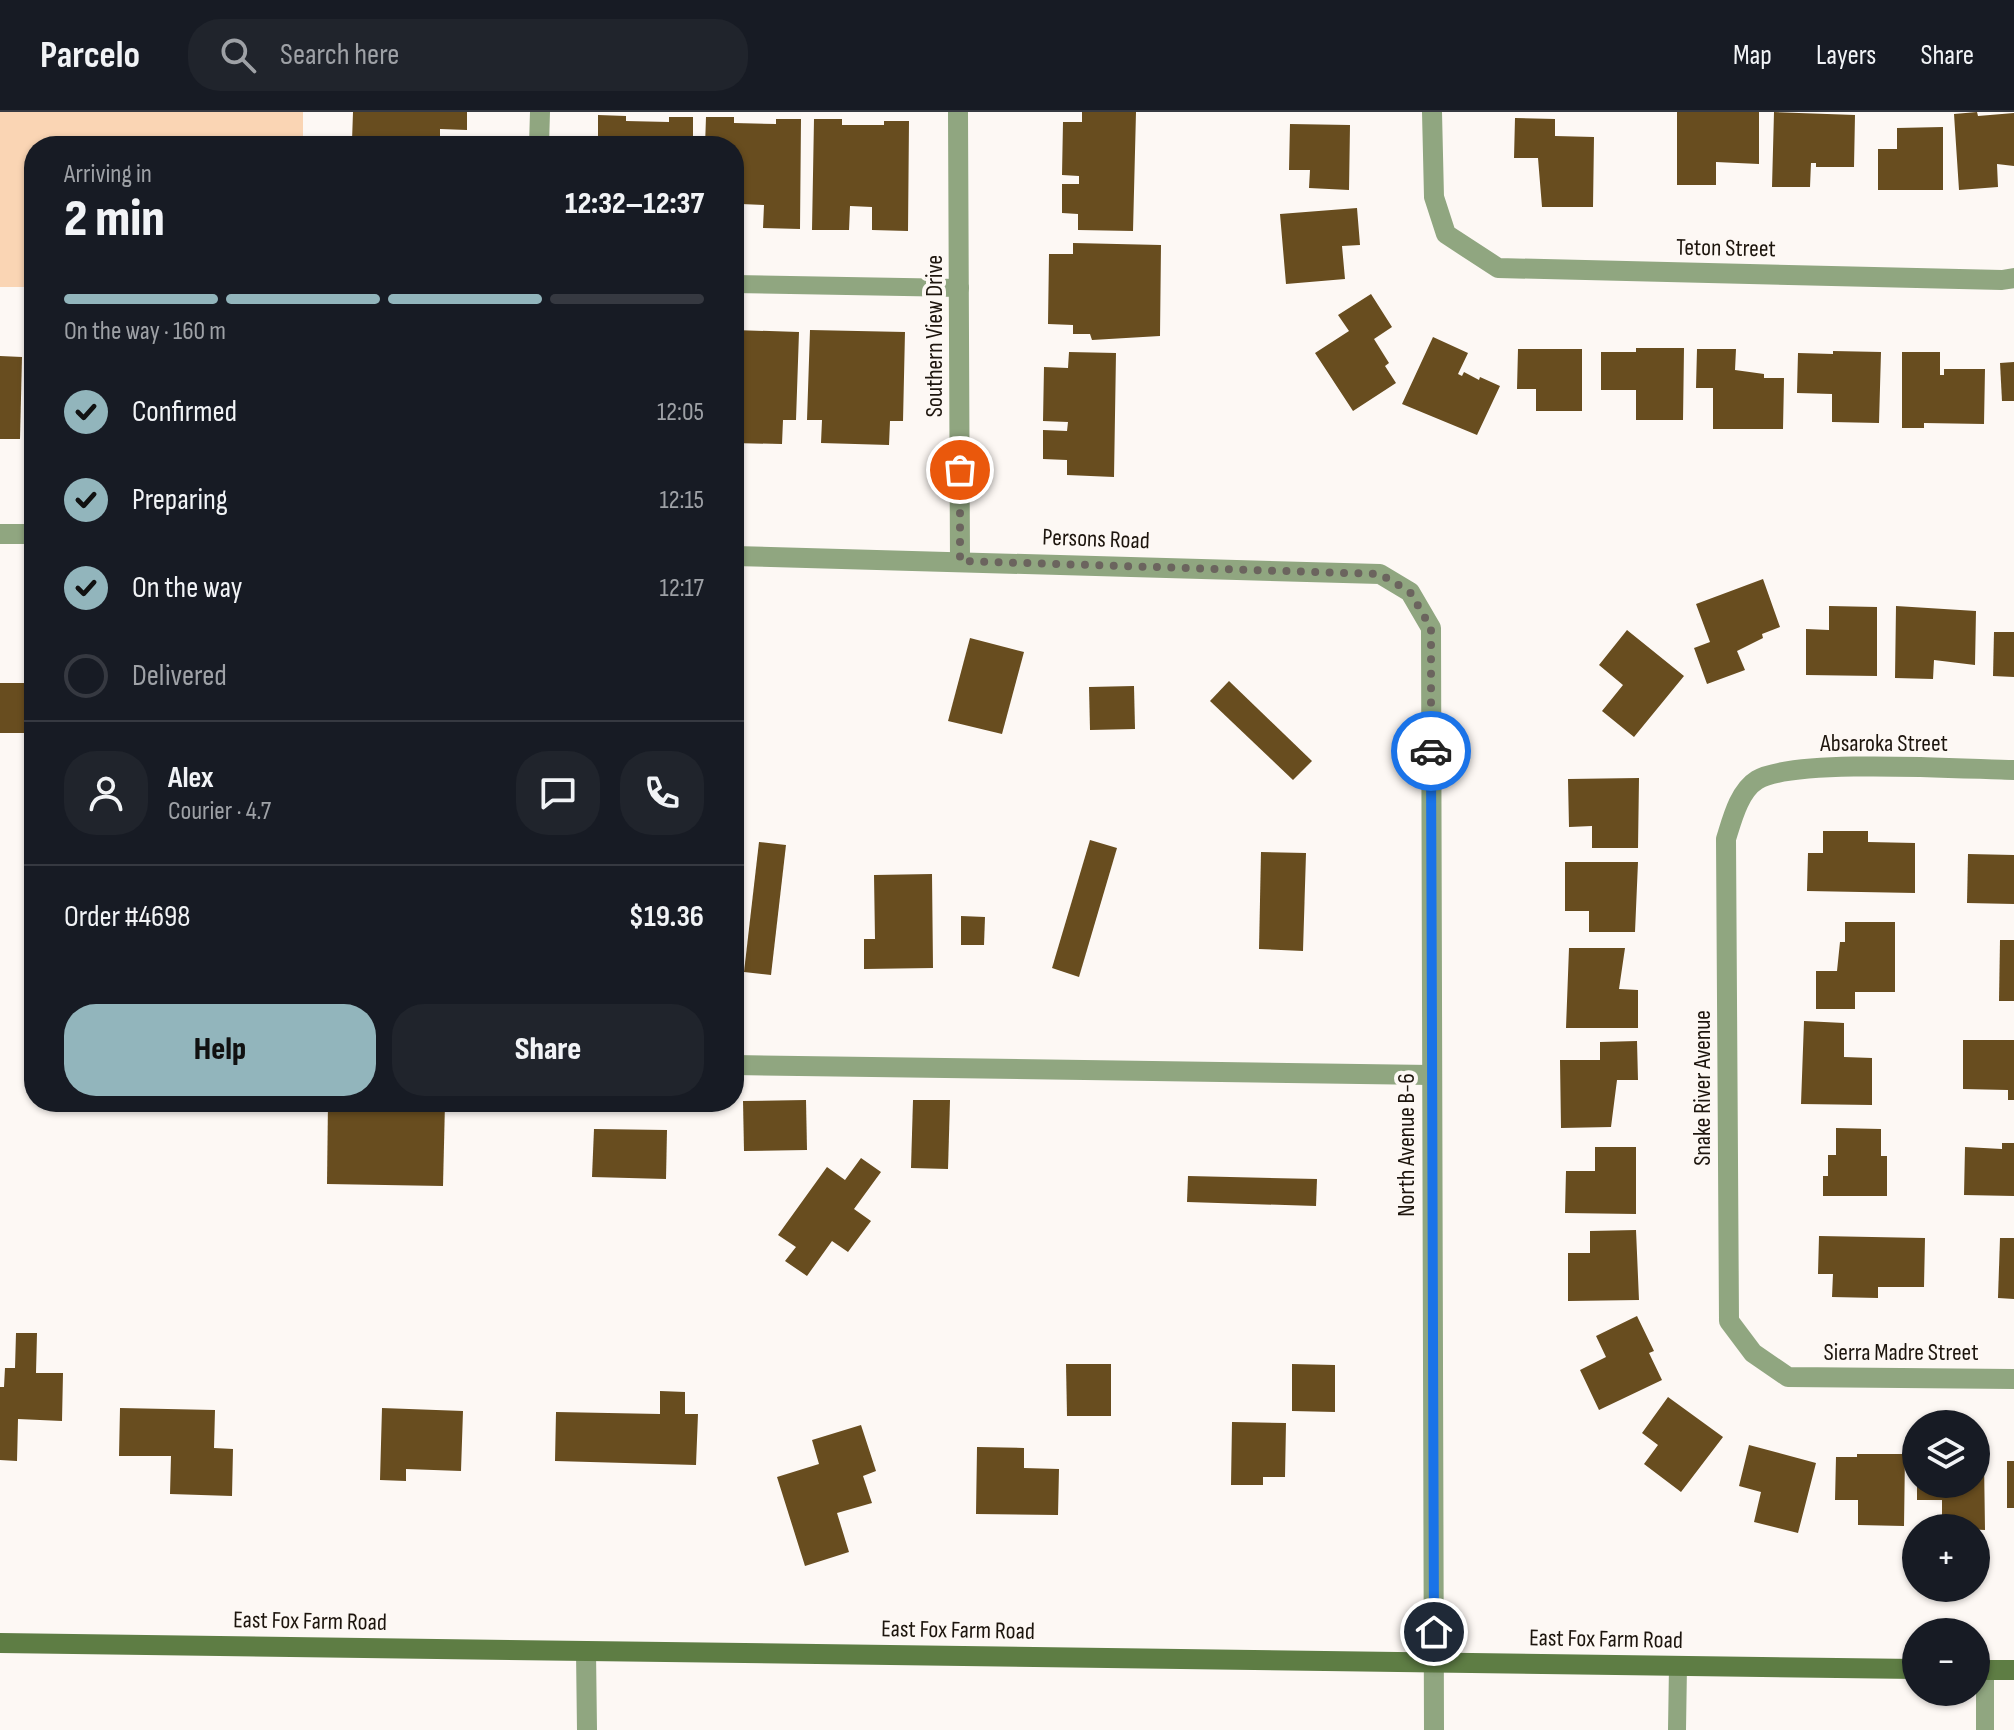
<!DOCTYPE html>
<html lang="en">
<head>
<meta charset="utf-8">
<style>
  body { margin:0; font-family:"Sofia Sans Condensed",sans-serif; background:#20242c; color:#f1f3f6; height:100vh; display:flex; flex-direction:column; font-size:30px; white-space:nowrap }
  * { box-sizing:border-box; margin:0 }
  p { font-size:26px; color:#9ea1a6 }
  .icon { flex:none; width:44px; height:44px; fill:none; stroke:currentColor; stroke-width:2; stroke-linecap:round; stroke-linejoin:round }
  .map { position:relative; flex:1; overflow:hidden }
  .panel { position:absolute; left:24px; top:24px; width:720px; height:976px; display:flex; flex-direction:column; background:#171b24; border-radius:32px; box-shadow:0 2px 6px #0004 }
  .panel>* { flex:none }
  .fabs { position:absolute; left:1902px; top:1298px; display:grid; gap:16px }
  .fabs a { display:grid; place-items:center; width:88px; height:88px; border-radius:50%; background:#171b24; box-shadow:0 2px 6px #0004; font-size:40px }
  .pin { position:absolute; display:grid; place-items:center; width:68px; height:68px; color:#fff; margin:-34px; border:4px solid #fff; border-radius:50%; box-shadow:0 2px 8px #0007 }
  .courier { position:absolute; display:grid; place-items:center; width:80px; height:80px; margin:-40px; border:6px solid #1a73e8; border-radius:50%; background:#fff; color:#222; box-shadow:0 2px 10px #0007 }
  .headline em { font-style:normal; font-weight:800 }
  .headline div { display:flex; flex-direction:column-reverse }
  .headline { display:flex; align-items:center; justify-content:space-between; height:136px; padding:0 40px }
  h1 { font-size:52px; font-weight:800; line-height:60px }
  .bar { display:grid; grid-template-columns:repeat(4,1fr); gap:12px 8px; align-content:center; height:96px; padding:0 40px }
  .bar i { height:10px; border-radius:6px; background:#363941 }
  .bar .on { background:#92b5bc }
  .bar p { grid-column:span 4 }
  .line { display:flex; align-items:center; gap:20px; padding:0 40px; border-top:2px solid #363941 }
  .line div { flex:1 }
  .round { display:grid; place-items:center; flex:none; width:84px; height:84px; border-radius:32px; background:#20242c }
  ol { padding:0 40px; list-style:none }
  li { display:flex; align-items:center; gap:24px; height:88px }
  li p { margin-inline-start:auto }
  li .icon { padding:8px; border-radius:50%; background:#92b5bc; color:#111; stroke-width:4 }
  li:last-child { color:#9ea1a6 }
  li i { width:44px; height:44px; border:4px solid #363941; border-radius:50% }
  .action { display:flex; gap:16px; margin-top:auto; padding:16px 40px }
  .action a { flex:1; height:92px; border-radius:32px; background:#92b5bc; color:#111; font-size:32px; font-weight:800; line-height:92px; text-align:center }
  .action a+a { background:#20242c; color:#f1f3f6 }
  header { display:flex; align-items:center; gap:48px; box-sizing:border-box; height:112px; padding:0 40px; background:#171b24; border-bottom:2px solid #363941 }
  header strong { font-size:38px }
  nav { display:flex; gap:44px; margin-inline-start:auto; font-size:28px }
  .search { width:560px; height:72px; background:#20242c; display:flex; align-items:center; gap:20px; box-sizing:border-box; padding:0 28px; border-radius:32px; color:#9ea1a6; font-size:30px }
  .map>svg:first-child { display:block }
  .green { fill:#fad5b4 }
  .building { fill:#684d1f }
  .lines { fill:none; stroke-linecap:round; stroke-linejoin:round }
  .service { stroke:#90a680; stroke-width:18 }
  .minor { stroke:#90a680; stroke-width:20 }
  .secondary { stroke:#5e7d44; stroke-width:20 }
  .done { stroke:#6b645e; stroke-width:8; stroke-dasharray:0 14.4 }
  .route { stroke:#1a73e8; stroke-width:10 }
  .labels { text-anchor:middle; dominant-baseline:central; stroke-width:8; stroke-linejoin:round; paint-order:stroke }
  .street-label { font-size:24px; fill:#1d150d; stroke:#fdf8f4 }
</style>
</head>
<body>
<header>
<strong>Parcelo</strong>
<div class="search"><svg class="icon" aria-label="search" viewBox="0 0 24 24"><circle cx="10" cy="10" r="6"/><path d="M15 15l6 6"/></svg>Search here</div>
<nav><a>Map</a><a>Layers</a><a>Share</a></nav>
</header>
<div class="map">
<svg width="2014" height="1618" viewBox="0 0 2014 1618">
  <rect width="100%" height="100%" fill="#fdf8f4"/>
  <!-- green -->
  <path class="green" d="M 0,0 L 303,0 L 303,34 L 34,34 L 34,103 L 24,105 L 26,175 L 0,175 Z"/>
  <!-- building -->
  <g class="building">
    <path d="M 353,0 L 467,0 L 467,18 L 440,17 L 440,31 L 352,29 Z"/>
    <path d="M 1082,0 L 1136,0 L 1133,119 L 1078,118 L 1078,102 L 1062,101 L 1062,72 L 1079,72 L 1079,64 L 1062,63 L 1063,10 L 1082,10 Z"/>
    <path d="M 1677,0 L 1759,0 L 1759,52 L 1716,50 L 1716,73 L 1677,73 Z"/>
    <path d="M 1774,0 L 1855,3 L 1854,55 L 1816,55 L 1816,51 L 1811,51 L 1810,75 L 1772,75 Z"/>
    <path d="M 1977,0 L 1978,4 L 2014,1 L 2014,54 L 1997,52 L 1998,75 L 1959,78 L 1954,2 Z"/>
    <path d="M 598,3 L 626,4 L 626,9 L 669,10 L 669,5 L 693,5 L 693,34 L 598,34 Z"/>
    <path d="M 706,5 L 734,5 L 734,11 L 776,12 L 776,7 L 801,7 L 800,117 L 763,116 L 764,93 L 741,92 L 741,116 L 734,116 L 734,34 L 705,34 Z"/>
    <path d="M 1515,6 L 1555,7 L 1555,24 L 1594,25 L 1593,95 L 1542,95 L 1538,46 L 1514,46 Z"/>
    <path d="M 814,7 L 842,7 L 842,13 L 884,13 L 884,9 L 909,9 L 908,119 L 872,118 L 872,95 L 850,94 L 849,118 L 812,118 Z"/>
    <path d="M 1290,12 L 1350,13 L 1349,78 L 1309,76 L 1310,58 L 1289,58 Z"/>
    <path d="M 1943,15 L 1943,78 L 1878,78 L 1878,37 L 1897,37 L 1897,16 Z"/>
    <path d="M 1357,96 L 1360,133 L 1342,134 L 1345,167 L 1286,172 L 1280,102 Z"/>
    <path d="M 1073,131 L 1161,133 L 1160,224 L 1092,228 L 1090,222 L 1073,222 L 1073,213 L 1048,212 L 1049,142 L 1073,142 Z"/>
    <path d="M 1371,182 L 1392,215 L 1374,227 L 1389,251 L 1385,254 L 1396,271 L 1353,299 L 1315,241 L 1349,219 L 1338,203 Z"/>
    <path d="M 734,218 L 799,220 L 796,308 L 783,308 L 782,332 L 734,331 Z"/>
    <path d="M 810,218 L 905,220 L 903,309 L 890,309 L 889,333 L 821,331 L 822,308 L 807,308 Z"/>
    <path d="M 1433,225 L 1468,241 L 1458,262 L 1462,264 L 1464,260 L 1479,268 L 1480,265 L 1500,274 L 1477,323 L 1402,292 Z"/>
    <path d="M 1636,236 L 1684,236 L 1683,308 L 1636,308 L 1636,278 L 1601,278 L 1601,240 L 1636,240 Z"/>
    <path d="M 1518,237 L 1582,237 L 1582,299 L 1536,299 L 1536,277 L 1517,277 Z"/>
    <path d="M 1697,237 L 1736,237 L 1735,258 L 1764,262 L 1764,266 L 1784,266 L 1783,317 L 1713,317 L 1713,276 L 1696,276 Z"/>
    <path d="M 1833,239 L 1881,240 L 1879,311 L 1832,310 L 1832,282 L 1797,281 L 1798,241 L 1833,242 Z"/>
    <path d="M 1069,240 L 1116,241 L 1114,365 L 1067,363 L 1067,348 L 1043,347 L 1043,318 L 1067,319 L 1068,310 L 1043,309 L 1044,255 L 1068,256 Z"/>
    <path d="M 1902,240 L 1940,240 L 1940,263 L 1944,263 L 1944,257 L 1985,257 L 1984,312 L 1924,311 L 1924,316 L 1902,316 Z"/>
    <path d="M 0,244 L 22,245 L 20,327 L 0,327 Z"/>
    <path d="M 2014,250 L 2014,289 L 2002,289 L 2000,251 Z"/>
    <path d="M 1763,467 L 1780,515 L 1762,522 L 1763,526 L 1737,539 L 1745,558 L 1707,572 L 1694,536 L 1710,530 L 1696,492 Z"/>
    <path d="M 1829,494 L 1877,495 L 1877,564 L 1806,563 L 1806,517 L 1829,518 Z"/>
    <path d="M 1896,494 L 1976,499 L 1975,553 L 1934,548 L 1933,567 L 1895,566 Z"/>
    <path d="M 1627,518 L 1684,564 L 1634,625 L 1602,599 L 1623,573 L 1599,553 Z"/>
    <path d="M 1994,520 L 2014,520 L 2014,565 L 1993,564 Z"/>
    <path d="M 970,526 L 1024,540 L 1002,622 L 948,609 Z"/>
    <path d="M 1229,569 L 1312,649 L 1293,668 L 1210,589 Z"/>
    <rect x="0" y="571" width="24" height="50"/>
    <path d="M 1134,574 L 1135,617 L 1090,618 L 1089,575 Z"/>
    <path d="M 1639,666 L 1638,736 L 1592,736 L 1592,714 L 1569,715 L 1568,667 Z"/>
    <path d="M 1823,719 L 1868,719 L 1868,730 L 1915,731 L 1915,781 L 1807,779 L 1808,741 L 1823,741 Z"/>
    <path d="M 1090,728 L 1117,736 L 1079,865 L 1052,856 Z"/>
    <path d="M 759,730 L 786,733 L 771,863 L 744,860 Z"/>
    <path d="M 1261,740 L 1306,741 L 1303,839 L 1259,837 Z"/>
    <path d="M 1968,742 L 2014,743 L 2014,792 L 1967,791 Z"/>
    <path d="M 1565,750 L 1638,750 L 1635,820 L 1589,820 L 1589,799 L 1565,799 Z"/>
    <path d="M 932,762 L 933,856 L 864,857 L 864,827 L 875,827 L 874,763 Z"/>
    <path d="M 961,804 L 985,805 L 984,833 L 961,833 Z"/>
    <path d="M 1845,810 L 1895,810 L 1895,880 L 1855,880 L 1855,897 L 1816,897 L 1816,859 L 1837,859 L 1840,830 L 1845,830 Z"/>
    <path d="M 2000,828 L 2014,828 L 2014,889 L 1999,889 Z"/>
    <path d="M 1569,836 L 1625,836 L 1619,877 L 1638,878 L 1638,916 L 1566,916 Z"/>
    <path d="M 1804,909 L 1844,911 L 1844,945 L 1872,946 L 1872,993 L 1801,992 Z"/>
    <path d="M 1963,928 L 2014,928 L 2014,988 L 2008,988 L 2008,978 L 1963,977 Z"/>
    <path d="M 1637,929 L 1638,968 L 1617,968 L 1611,1015 L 1561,1016 L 1560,948 L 1600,948 L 1600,930 Z"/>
    <path d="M 806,988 L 807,1038 L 744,1039 L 743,989 Z"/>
    <path d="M 913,988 L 950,988 L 948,1057 L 911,1056 Z"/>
    <path d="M 328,990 L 445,991 L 443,1074 L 327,1072 Z"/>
    <path d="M 1836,1016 L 1881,1017 L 1881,1044 L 1887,1044 L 1887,1084 L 1823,1084 L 1823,1064 L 1828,1064 L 1828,1043 L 1836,1043 Z"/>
    <path d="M 594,1017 L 667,1018 L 666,1067 L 592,1065 Z"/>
    <path d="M 2002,1031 L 2014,1031 L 2014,1084 L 1964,1083 L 1965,1035 L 2002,1037 Z"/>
    <path d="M 1595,1035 L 1636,1035 L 1636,1102 L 1565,1101 L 1566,1059 L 1595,1059 Z"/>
    <path d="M 861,1046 L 881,1060 L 854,1097 L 871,1109 L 848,1140 L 832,1129 L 807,1164 L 785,1149 L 796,1135 L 778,1123 L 827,1055 L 845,1068 Z"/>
    <path d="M 1188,1064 L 1317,1067 L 1316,1094 L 1187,1090 Z"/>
    <path d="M 1636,1118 L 1639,1188 L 1568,1189 L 1568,1141 L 1590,1141 L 1590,1119 Z"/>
    <path d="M 1819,1124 L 1925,1126 L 1924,1175 L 1878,1175 L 1878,1186 L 1832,1185 L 1833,1162 L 1818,1162 Z"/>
    <path d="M 2000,1126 L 2014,1126 L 2014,1187 L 1998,1186 Z"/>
    <path d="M 1637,1204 L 1654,1239 L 1649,1241 L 1662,1268 L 1599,1298 L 1580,1258 L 1606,1245 L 1596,1224 Z"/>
    <path d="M 16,1221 L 37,1221 L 36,1261 L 63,1261 L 62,1309 L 18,1307 L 17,1349 L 0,1348 L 0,1275 L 4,1275 L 5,1256 L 15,1256 Z"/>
    <path d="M 1066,1252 L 1111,1252 L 1111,1304 L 1067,1304 Z"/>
    <path d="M 1292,1252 L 1335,1253 L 1335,1300 L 1292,1299 Z"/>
    <path d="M 660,1279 L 685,1280 L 685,1302 L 698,1302 L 696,1353 L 555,1349 L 556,1300 L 660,1302 Z"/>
    <path d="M 1668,1285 L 1723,1325 L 1681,1380 L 1644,1352 L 1658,1333 L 1642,1321 Z"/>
    <path d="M 120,1296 L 215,1298 L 214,1336 L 233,1337 L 232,1384 L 170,1382 L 171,1344 L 119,1344 Z"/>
    <path d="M 382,1296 L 463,1299 L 461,1359 L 406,1357 L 406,1369 L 380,1368 Z"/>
    <path d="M 1232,1310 L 1286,1311 L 1285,1365 L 1263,1365 L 1263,1373 L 1231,1373 Z"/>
    <path d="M 861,1313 L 876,1359 L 863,1364 L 872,1391 L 837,1401 L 849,1440 L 805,1454 L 777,1365 L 819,1352 L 812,1328 Z"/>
    <path d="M 1749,1333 L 1816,1351 L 1798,1421 L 1754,1410 L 1761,1380 L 1739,1374 Z"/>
    <path d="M 977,1335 L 1024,1336 L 1024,1356 L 1059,1357 L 1058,1403 L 976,1402 Z"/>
    <path d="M 1857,1342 L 1905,1342 L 1904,1414 L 1858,1413 L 1858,1388 L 1835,1388 L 1836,1345 L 1857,1345 Z"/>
    <path d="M 1976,1348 L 1984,1348 L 1985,1418 L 1942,1416 L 1942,1388 L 1917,1388 L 1917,1372 L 1976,1372 Z"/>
    <rect x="2007" y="1349" width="7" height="47"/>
  </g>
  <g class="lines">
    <!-- service -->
    <g class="service">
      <path d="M 734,172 L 960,176"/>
      <path d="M 1985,1558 L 1985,1618"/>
      <path d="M 1677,1618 L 1678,1554"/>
    </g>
    <!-- minor -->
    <g class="minor">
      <path d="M 958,0 L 960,449"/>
      <path d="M 1432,0 L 1434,85 L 1446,122 L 1498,156 L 2002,168 L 2014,166"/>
      <path d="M 539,34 L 540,0"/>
      <path d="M 0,422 L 34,422"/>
      <path d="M 734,444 L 1380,462 L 1410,480 L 1431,516 L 1434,1618"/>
      <path d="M 2014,658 C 1963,657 1793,646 1757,668 C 1739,679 1732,708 1726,727 L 1729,1209 L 1753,1241 L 1788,1265 L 2014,1267"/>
      <path d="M 734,953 L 1431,963"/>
      <path d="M 586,1539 L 587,1618"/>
    </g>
    <!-- secondary -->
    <g class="secondary">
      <path d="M 0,1531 L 1916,1557"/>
      <path d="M 1976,1558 L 2014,1558"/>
    </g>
  </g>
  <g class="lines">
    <!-- done -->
    <path class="done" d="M 960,358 L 960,449 L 1380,462 L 1410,480 L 1431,516 L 1431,639"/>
    <!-- route -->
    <path class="route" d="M 1431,639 L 1434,1520"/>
  </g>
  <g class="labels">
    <!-- street labels -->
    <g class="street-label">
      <text transform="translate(1726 136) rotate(1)">Teton Street</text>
      <text transform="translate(934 224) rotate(-90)">Southern View Drive</text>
      <text transform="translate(1096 427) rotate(2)">Persons Road</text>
      <text x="1884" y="631">Absaroka Street</text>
      <text transform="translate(1702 976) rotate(-90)">Snake River Avenue</text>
      <text transform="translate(1406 1033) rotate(-90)">North Avenue B-6</text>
      <text x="1901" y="1240">Sierra Madre Street</text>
      <text transform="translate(310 1509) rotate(1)">East Fox Farm Road</text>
      <text transform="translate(958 1518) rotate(1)">East Fox Farm Road</text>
      <text transform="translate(1606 1527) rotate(1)">East Fox Farm Road</text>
    </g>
  </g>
</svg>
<div class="fabs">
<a><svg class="icon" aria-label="layers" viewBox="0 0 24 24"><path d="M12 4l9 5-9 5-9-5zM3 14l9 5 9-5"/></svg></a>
<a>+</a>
<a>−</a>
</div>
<div class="pin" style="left:960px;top:358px;background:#ea580c"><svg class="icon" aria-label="bag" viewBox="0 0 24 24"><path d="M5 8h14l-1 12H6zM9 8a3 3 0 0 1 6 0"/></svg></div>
<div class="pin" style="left:1434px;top:1520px;background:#1f2937"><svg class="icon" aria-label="home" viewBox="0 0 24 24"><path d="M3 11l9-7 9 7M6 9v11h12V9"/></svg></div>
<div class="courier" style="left:1431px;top:639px"><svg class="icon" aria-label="car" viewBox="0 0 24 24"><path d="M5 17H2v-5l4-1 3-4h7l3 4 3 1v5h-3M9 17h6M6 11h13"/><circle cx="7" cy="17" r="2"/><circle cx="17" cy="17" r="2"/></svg></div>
<section class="panel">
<div class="headline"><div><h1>2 min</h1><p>Arriving in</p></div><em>12:32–12:37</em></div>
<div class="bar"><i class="on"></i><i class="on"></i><i class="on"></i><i></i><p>On the way · 160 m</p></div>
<ol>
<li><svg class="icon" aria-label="check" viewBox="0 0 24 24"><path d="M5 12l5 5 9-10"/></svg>Confirmed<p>12:05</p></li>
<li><svg class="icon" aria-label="check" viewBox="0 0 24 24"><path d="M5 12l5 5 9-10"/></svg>Preparing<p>12:15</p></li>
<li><svg class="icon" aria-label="check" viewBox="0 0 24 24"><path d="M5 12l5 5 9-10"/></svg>On the way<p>12:17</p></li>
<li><i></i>Delivered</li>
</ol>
<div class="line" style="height:144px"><a class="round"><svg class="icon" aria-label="person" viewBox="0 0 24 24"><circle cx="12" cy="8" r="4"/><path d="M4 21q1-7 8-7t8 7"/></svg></a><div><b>Alex</b><p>Courier · 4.7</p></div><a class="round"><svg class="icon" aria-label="chat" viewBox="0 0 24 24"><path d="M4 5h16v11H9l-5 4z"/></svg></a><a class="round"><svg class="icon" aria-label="phone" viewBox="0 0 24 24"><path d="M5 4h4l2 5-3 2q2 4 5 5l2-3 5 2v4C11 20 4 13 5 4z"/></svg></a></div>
<div class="line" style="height:104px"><div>Order #4698</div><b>$19.36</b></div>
<div class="action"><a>Help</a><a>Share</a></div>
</section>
</div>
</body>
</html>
